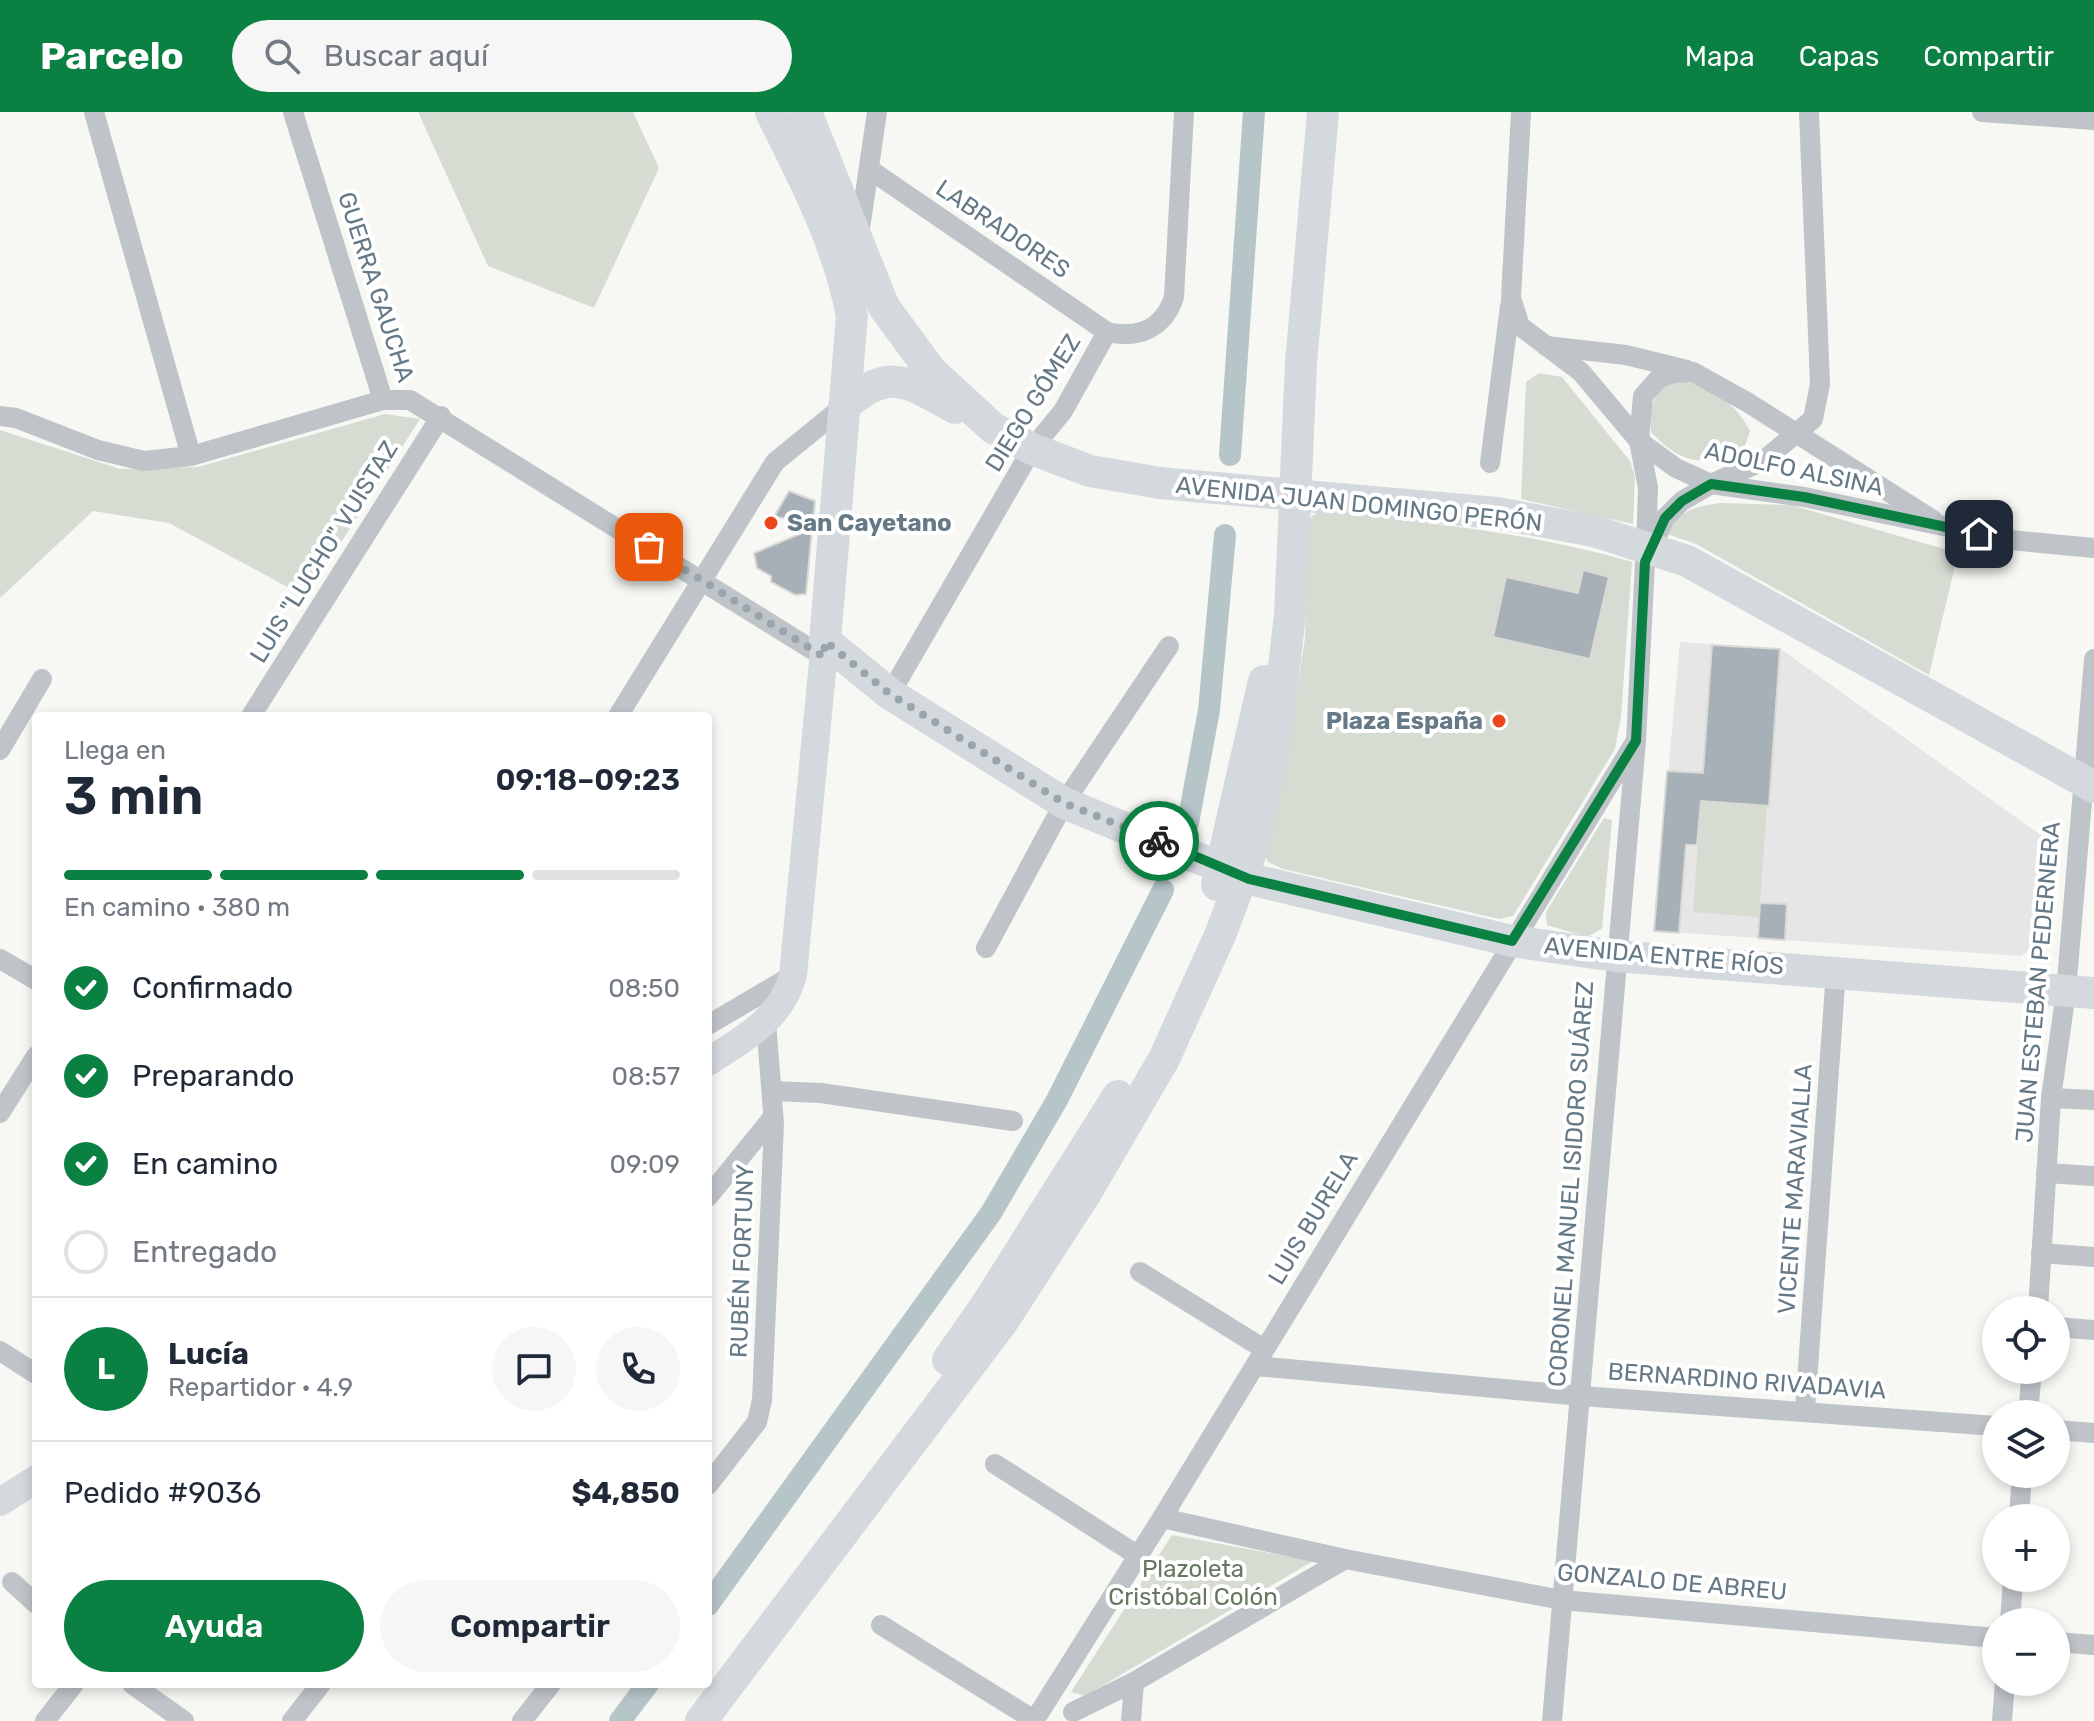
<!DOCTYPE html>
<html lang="es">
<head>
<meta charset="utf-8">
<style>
  body { margin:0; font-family:Rubik,sans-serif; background:#f6f6f7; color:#1f2937; height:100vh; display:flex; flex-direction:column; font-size:30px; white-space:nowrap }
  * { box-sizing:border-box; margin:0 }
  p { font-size:26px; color:#747a83 }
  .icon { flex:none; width:44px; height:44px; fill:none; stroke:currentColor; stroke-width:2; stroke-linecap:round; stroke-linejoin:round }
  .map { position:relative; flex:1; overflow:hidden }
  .drawer { position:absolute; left:32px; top:600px; width:680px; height:976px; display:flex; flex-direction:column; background:#fff; border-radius:8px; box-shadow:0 4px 12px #0003 }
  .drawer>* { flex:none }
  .fabs { position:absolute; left:1982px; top:1184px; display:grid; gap:16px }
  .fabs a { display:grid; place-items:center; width:88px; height:88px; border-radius:50%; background:#fff; box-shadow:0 4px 12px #0003; font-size:40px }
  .pin { position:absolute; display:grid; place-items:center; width:68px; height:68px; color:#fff; margin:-34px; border-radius:16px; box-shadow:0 4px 12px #0006 }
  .courier { position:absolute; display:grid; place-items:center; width:80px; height:80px; margin:-40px; border:6px solid #0b8043; border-radius:50%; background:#fff; color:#222; box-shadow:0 2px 10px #0007 }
  .summary em { font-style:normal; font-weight:600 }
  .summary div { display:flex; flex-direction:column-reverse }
  .summary { display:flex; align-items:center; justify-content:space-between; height:136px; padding:0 32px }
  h1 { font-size:52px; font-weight:600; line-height:60px }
  .bar { display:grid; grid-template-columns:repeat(4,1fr); gap:12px 8px; align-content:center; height:96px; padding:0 32px }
  .bar i { height:10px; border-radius:6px; background:#e0e1e3 }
  .bar .on { background:#0b8043 }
  .bar p { grid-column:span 4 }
  .line { display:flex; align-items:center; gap:20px; padding:0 32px; border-top:2px solid #e0e1e3 }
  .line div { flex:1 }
  .round { display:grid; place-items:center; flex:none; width:84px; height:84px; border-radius:42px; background:#f6f6f7 }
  ol { padding:0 32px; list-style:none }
  li { display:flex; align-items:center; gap:24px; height:88px }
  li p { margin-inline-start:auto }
  li .icon { padding:8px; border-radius:50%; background:#0b8043; color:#fff; stroke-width:4 }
  li:last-child { color:#747a83 }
  li i { width:44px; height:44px; border:4px solid #e0e1e3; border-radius:50% }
  .button { display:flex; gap:16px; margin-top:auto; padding:16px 32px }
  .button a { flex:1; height:92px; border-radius:48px; background:#0b8043; color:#fff; font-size:32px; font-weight:600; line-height:92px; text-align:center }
  .button a+a { background:#f6f6f7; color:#1f2937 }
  header { display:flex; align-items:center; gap:48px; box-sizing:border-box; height:112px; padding:0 40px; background:#0b8043; color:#fff }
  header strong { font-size:38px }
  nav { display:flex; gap:44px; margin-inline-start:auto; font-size:28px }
  .search { width:560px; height:72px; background:#f6f6f7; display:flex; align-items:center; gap:20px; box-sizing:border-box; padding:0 28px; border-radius:44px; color:#747a83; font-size:30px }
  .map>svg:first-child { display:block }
  .built { fill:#e5e6e5 }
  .green { fill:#d7dcd3 }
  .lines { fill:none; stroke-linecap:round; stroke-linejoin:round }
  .canal { stroke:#b6c5c8; stroke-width:22 }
  .building { fill:#a7b0b6; stroke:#d9d9d6; stroke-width:2 }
  .street { stroke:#bfc4c8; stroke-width:20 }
  .secondary { stroke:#d4d9dd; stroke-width:28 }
  .primary { stroke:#d4d9dd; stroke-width:32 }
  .done { stroke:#98a5ac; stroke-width:8; stroke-dasharray:0 14.4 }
  .route { stroke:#0b8043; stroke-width:10 }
  .poi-dot { fill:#ec461f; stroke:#fff; stroke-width:3 }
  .labels { text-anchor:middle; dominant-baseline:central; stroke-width:8; stroke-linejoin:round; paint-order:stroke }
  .street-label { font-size:24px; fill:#657986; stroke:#fff }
  .poi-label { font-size:24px; font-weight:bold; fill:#657986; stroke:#fff; text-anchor:start }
  .park-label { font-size:24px; fill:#667860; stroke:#fff }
</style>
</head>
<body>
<header>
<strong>Parcelo</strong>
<div class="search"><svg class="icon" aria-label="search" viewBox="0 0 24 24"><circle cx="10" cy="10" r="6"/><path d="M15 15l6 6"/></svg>Buscar aquí</div>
<nav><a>Mapa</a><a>Capas</a><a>Compartir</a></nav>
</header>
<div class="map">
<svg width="2094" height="1609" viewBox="0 0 2094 1609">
  <rect width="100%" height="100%" fill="#f7f7f4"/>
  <!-- built -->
  <path class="built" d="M 1680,530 L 1781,537 L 2043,725 L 2036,833 L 2021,844 L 1654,819 Z"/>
  <!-- green -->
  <g class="green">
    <path d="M 418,0 L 633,0 L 659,56 L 594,196 L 488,154 Z"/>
    <path d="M 1539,261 L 1562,265 L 1630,349 L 1635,365 L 1633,412 L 1521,387 L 1526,270 Z"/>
    <path d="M 1671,268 C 1703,268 1737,291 1750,319 L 1745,334 C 1705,356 1683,354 1651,320 C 1651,292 1650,287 1671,268 Z"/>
    <path d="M 385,302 L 420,307 L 306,485 L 169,411 L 93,399 L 0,486 L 0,318 L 120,357 L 198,355 Z"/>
    <path d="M 1721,391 L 1791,393 L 1958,441 L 1929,563 L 1696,432 L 1667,422 C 1679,398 1696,394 1721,391 Z"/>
    <path d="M 1319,400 C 1426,410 1529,420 1632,450 L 1621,605 L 1615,637 L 1513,804 L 1499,807 L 1283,757 L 1268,750 L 1265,743 L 1289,632 L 1305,526 L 1309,406 Z"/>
    <path d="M 1701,689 L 1767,694 L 1759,805 L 1693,800 Z"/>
    <path d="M 1604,706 L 1612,708 L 1602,817 L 1587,825 L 1547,813 L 1546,800 Z"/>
    <path d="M 1172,1423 L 1313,1449 L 1085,1584 L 1071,1580 Z"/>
  </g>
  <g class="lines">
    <!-- canal -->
    <g class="canal">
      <path d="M 1230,343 L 1254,0"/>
      <path d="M 1188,711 L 1209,598 L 1225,423"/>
      <path d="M 708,1493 L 991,1101 L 1057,988 L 1163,778"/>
      <path d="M 620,1609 L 648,1572"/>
    </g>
  </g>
  <!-- building -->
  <g class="building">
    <path d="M 789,379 L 815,389 L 813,410 L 774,405 Z"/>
    <path d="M 812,417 L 806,482 L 795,483 L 771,470 L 771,464 L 757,456 L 754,441 Z"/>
    <path d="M 1583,458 L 1609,465 L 1590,547 L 1493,525 L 1506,465 L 1578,481 Z"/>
    <path d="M 1712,533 L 1780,537 L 1769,694 L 1701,689 L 1697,733 L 1686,733 L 1679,821 L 1654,819 L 1667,659 L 1703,661 Z"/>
    <path d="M 1760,791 L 1787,792 L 1785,828 L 1758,826 Z"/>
  </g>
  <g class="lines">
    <!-- street -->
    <g class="street">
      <path d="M 94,0 L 191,344"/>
      <path d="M 293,0 L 383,288"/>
      <path d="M 1521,0 L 1511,186 L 1520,214 L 1581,260 L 1639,329 L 1676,356 L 1711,372 L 1804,385 L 2010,428 L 2094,436"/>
      <path d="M 1982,0 L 2094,8"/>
      <path d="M 869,57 L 1107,220 C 1139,227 1164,216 1174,185 L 1184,0"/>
      <path d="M 859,123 L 877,0"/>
      <path d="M 1546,234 L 1626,243 L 1687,258"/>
      <path d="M 0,304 L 16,306 L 98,338 L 144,349 L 191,344 L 383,288 L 410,288 L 824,545"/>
      <path d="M 1490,351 L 1510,194"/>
      <path d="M 1646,438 L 1648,376 L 1639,329 L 1643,284 L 1658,267 L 1673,261 L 1693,260 L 1747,290 L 1933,408"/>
      <path d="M 890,582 L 1032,337 L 1063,299 L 1107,220"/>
      <path d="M 251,604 L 441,304"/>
      <path d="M 618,604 L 775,350 L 845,293"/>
      <path d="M 0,638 L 42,567"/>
      <path d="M 986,836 L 1064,691 L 1169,534"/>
      <path d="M 0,847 L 36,868"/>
      <path d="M 708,913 L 793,863"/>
      <path d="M 772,979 L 821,981 L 1013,1009"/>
      <path d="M 2051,986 L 2094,988"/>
      <path d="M 0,1001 L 36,944"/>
      <path d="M 2046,1061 L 2094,1064"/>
      <path d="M 708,1085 L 773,1005"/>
      <path d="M 2041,1141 L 2094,1145"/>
      <path d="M 1140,1160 L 1264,1237"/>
      <path d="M 2038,1198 L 2051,986 L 2066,880 L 2094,547"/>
      <path d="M 2056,1215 L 2094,1218"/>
      <path d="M 0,1239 L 36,1262"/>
      <path d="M 1256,1254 L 1581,1284 L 1996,1314"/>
      <path d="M 1805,1298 L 1836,859"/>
      <path d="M 2028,1302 L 2032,1258"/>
      <path d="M 2056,1318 L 2094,1321"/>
      <path d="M 995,1352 L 1137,1443"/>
      <path d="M 708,1373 L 757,1310 L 762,1288 L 774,1012 L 766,910"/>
      <path d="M 1162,1406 L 1345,1447 L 1562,1488 L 1996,1526"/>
      <path d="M 2019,1406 L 2022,1362"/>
      <path d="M 12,1470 L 36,1492"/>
      <path d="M 2010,1510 L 2013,1466"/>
      <path d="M 881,1513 L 1034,1608"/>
      <path d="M 2056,1530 L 2094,1533"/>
      <path d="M 132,1572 L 184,1609"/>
      <path d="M 1073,1600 L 1134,1570 L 1345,1447"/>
      <path d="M 45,1609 L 74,1572"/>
      <path d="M 292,1609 L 321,1572"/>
      <path d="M 522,1609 L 551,1572"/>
      <path d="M 1034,1609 L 1162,1406 L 1634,632"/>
      <path d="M 1131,1609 L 1134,1570"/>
      <path d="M 1552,1609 L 1636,629 L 1645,450 L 1665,406 L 1682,389 L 1711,372 L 1763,349 L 1813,307 L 1820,272 L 1809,0"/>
      <path d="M 2002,1609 L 2005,1570"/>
    </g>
    <!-- secondary -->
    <g class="secondary">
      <path d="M 708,950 C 744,926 781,908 793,863 L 825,529"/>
      <path d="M 0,1390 L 36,1367"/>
    </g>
    <!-- primary -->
    <g class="primary">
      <path d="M 771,0 C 804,67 838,130 852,204 L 825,529 L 890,582 L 1064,691 L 1249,767 L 1512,829 L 1615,844 L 2094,881"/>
      <path d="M 806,0 L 884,195 L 931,259 L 993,316 L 1032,337 L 1090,359 L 1160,371 L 1497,401 L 1594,419 L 1687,449 L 2094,675"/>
      <path d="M 845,293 C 891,254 907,270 955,296"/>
      <path d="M 1217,773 L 1264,569"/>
      <path d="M 948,1248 L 985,1195 L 1118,984"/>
      <path d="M 701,1609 L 1003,1209 L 1087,1079 L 1164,947 L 1221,821 L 1252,738 L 1276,625 L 1290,503 L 1301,251 L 1323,0"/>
    </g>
  </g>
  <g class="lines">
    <!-- done -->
    <path class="done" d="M 649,435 L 824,545 L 825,529 L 890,582 L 1064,691 L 1159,729"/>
    <!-- route -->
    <path class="route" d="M 1159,729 L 1249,767 L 1512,829 L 1636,629 L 1645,450 L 1665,406 L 1682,389 L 1711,372 L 1804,385 L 1979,422"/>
  </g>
  <!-- markers -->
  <g class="poi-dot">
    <circle cx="771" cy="411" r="8"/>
    <circle cx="1499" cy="609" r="8"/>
  </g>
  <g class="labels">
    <!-- street labels -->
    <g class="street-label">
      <text transform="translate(1003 117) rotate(34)">LABRADORES</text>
      <text transform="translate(376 175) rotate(72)">GUERRA GAUCHA</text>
      <text transform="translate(1033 291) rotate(-58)">DIEGO GÓMEZ</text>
      <text transform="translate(1794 357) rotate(12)">ADOLFO ALSINA</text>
      <text transform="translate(1359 392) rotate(6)">AVENIDA JUAN DOMINGO PERÓN</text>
      <text transform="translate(324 440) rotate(-58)">LUIS "LUCHO" VUISTAZ</text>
      <text transform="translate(1664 844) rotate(5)">AVENIDA ENTRE RÍOS</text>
      <text transform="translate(2038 870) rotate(-85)">JUAN ESTEBAN PEDERNERA</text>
      <text transform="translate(1571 1072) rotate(-86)">CORONEL MANUEL ISIDORO SUÁREZ</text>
      <text transform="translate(1795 1077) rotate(-86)">VICENTE MARAVIALLA</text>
      <text transform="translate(1313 1106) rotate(-59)">LUIS BURELA</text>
      <text transform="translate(742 1149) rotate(-88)">RUBÉN FORTUNY</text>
      <text transform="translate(1747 1269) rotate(4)">BERNARDINO RIVADAVIA</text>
      <text transform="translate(1672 1470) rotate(5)">GONZALO DE ABREU</text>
    </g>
    <!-- poi labels -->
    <g class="poi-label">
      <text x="787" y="411">San Cayetano</text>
      <text x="1483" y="609" text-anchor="end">Plaza España</text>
    </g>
    <!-- park labels -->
    <g class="park-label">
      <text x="1193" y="1457">Plazoleta<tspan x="1193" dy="28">Cristóbal Colón</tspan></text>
    </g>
  </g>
</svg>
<div class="fabs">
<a><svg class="icon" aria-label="locate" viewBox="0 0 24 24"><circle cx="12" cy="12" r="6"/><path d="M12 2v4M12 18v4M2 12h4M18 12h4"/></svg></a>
<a><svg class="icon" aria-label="layers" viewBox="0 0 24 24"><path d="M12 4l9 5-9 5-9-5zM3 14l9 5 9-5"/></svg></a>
<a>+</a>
<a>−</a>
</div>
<div class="pin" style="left:649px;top:435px;background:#ea580c"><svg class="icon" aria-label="bag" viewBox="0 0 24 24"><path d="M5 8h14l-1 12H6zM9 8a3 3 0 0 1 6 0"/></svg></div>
<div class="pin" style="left:1979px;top:422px;background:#1f2937"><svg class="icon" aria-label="home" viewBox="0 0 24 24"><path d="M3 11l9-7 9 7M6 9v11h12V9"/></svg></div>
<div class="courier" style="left:1159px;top:729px"><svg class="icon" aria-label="bike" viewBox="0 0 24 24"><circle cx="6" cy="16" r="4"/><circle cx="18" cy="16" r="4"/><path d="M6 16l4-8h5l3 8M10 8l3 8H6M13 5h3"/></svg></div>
<section class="drawer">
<div class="summary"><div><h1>3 min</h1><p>Llega en</p></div><em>09:18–09:23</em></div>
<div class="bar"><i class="on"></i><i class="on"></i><i class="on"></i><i></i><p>En camino · 380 m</p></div>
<ol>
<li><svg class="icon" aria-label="check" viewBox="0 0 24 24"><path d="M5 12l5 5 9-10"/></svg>Confirmado<p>08:50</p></li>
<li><svg class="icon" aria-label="check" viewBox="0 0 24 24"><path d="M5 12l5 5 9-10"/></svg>Preparando<p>08:57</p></li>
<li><svg class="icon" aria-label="check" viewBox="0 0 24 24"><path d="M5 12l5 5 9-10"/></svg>En camino<p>09:09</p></li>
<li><i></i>Entregado</li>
</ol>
<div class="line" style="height:144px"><b class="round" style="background:#0b8043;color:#fff">L</b><div><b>Lucía</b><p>Repartidor · 4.9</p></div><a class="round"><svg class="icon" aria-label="chat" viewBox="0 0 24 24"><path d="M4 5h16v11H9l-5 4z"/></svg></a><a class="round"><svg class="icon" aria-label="phone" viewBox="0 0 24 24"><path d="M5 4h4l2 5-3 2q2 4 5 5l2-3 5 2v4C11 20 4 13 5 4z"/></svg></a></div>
<div class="line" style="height:104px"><div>Pedido #9036</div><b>$4,850</b></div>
<div class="button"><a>Ayuda</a><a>Compartir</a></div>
</section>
</div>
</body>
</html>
